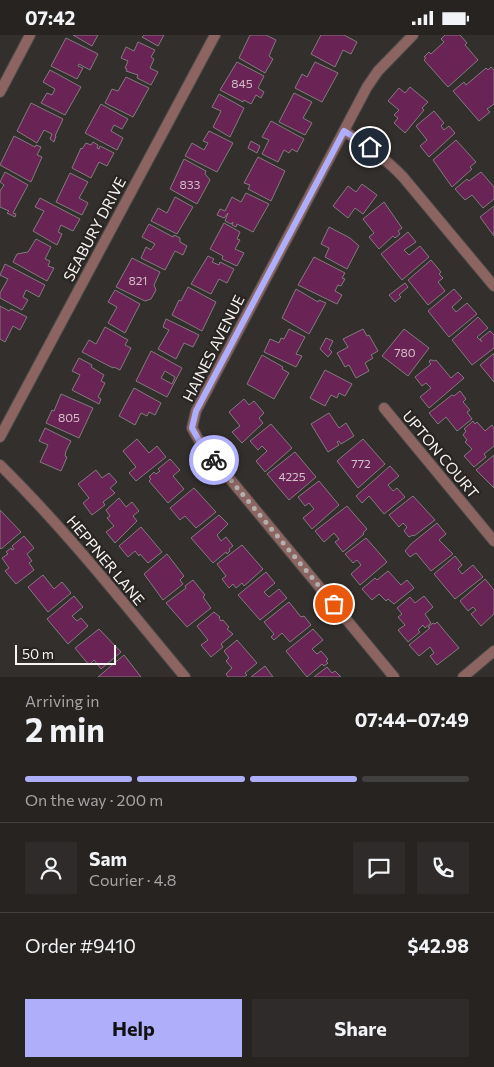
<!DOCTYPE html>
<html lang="en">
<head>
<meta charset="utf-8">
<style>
  body { margin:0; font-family:Commissioner,sans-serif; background:#2e2b2a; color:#f1f3f6; height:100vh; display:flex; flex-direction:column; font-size:19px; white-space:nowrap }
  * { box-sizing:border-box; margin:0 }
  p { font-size:16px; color:#a4a4a5 }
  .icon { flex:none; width:28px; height:28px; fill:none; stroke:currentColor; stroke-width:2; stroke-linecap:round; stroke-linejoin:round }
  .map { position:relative; height:642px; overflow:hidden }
  .panel { display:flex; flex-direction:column; background:#262321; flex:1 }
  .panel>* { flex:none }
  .scale { position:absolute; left:15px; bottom:12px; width:101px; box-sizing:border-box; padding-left:5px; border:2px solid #f7f4f2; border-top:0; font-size:14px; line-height:18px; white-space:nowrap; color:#f7f4f2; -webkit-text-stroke:4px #292522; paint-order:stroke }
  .pin { position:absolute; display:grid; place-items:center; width:42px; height:42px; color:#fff; margin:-21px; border:2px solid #fff; border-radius:50%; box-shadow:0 1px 5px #0007 }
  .courier { position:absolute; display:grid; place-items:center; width:50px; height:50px; margin:-25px; border:4px solid #afaefa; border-radius:50%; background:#fff; color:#222; box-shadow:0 1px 6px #0007 }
  .overview em { font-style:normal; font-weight:700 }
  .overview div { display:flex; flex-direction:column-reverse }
  .overview { display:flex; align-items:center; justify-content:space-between; height:85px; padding:0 25px }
  h1 { font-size:32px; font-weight:700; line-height:38px }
  .bar { display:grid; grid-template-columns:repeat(4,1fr); gap:8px 5px; align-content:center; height:60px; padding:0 25px }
  .bar i { height:6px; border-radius:4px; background:#42403f }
  .bar .current { background:#afaefa }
  .bar p { grid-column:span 4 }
  .line { display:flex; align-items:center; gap:12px; padding:0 25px; border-top:1px solid #42403f }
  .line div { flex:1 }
  .round { display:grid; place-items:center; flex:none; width:52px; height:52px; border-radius:0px; background:#2e2b2a }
  .cta { display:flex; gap:10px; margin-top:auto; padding:10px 25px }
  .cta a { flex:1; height:58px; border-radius:0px; background:#afaefa; color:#111; font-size:20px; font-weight:700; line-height:58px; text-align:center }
  .cta a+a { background:#2e2b2a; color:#f1f3f6 }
  .status { display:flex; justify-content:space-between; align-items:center; height:35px; padding:0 25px; background:#262321; direction:ltr }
  .status svg { height:14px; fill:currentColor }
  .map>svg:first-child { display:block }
  .building { fill:#692354; stroke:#807b7e; fill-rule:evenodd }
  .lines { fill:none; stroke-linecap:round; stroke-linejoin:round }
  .minor-casing { stroke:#4e4b48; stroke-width:12 }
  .minor { stroke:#8c6461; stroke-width:10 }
  .done { stroke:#b2afad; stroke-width:5; stroke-dasharray:0 9 }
  .route { stroke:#afaefa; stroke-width:6 }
  .labels { text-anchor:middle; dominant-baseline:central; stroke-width:4.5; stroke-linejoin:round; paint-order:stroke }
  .number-label { font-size:12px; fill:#d4c0ca }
  .street-label { font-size:15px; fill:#f7f4f2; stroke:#292522 }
</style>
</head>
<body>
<div class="status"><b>07:42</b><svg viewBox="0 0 49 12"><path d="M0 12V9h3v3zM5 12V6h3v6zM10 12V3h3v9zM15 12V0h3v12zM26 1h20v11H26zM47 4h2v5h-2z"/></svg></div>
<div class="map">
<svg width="494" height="642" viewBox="0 0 494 642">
  <rect width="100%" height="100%" fill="#332f2c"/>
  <!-- building -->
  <g class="building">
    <path d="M 73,0 L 98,0 L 92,11 Z"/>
    <path d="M 144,0 L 164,0 L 158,11 L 142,2 Z"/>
    <path d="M 250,0 L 266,0 L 276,5 L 269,21 L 273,24 L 265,38 L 239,23 Z"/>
    <path d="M 321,0 L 344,0 L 357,7 L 351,19 L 343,15 L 335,32 L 311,19 Z"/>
    <path d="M 445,0 L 460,0 L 467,8 L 465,10 L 478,25 L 448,52 L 424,25 L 426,23 L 424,22 L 429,17 L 431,19 L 444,7 L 441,4 Z"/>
    <path d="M 66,3 L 98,19 L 90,35 L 79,29 L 78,31 L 83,33 L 77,44 L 51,31 Z"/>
    <path d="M 138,7 L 155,15 L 151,22 L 154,24 L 150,33 L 158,37 L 151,50 L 137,43 L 138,40 L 126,36 L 127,34 L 125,33 L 128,26 L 121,23 L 126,12 L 134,16 Z"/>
    <path d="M 237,27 L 264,41 L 258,53 L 264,57 L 261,63 L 256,60 L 251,69 L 244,65 L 243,67 L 220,55 Z"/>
    <path d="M 315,27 L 338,38 L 322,67 L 295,53 L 302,39 L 307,42 Z"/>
    <path d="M 491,32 L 494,35 L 494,69 L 487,74 L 490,77 L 479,86 L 453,56 L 464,47 L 466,50 L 486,33 L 488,35 Z"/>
    <path d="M 50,35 L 81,52 L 65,80 L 41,68 L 47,58 L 52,60 L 55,54 L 43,47 Z"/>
    <path d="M 126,42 L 149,53 L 133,82 L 105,68 L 112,54 L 118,56 Z"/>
    <path d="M 410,52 L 428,67 L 422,73 L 424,75 L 405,98 L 394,88 L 398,83 L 394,80 L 399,75 L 388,66 L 399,53 L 405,58 Z"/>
    <path d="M 294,58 L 312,67 L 303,83 L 312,88 L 305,100 L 279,87 Z"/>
    <path d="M 219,59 L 244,73 L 230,102 L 213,92 L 221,76 L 212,72 Z"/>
    <path d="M 31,68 L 63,84 L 55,101 L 56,101 L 54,107 L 50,104 L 52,99 L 44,95 L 37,108 L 17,96 Z"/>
    <path d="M 101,69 L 128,84 L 122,94 L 114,90 L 111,96 L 123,103 L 117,115 L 85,98 Z"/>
    <path d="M 434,76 L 444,88 L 441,91 L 444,95 L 449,91 L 455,98 L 429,122 L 420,111 L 427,105 L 416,91 Z"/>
    <path d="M 271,86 L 304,104 L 297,117 L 292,114 L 289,118 L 284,115 L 278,127 L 262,119 L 269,105 L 262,102 Z"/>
    <path d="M 209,96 L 233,108 L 217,137 L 185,121 L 192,108 L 204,115 L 208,108 L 203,106 Z"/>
    <path d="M 14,101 L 35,112 L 36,110 L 41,112 L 37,120 L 42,122 L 31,147 L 0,130 Z"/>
    <path d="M 456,105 L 476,127 L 470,132 L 472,134 L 452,152 L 433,125 Z"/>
    <path d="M 251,106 L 260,111 L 257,118 L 248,113 Z"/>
    <path d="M 93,107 L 98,110 L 97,113 L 99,114 L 100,111 L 114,118 L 107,131 L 99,127 L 91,143 L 72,133 L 81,113 L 82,114 L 86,108 L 91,110 Z"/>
    <path d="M 258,122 L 285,136 L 271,166 L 248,154 L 250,150 L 244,148 Z"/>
    <path d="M 184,124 L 206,136 L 205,139 L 210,145 L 197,169 L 170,154 Z"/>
    <path d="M 5,137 L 28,150 L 13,178 L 16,179 L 15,182 L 7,178 L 9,176 L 0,172 L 0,156 L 4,150 L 0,147 Z"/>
    <path d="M 481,137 L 494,152 L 494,164 L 483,173 L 472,160 L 465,165 L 455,154 L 467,144 L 469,146 Z"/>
    <path d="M 70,138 L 88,147 L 79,163 L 88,168 L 82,180 L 56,167 Z"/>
    <path d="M 362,149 L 377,160 L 363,179 L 355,173 L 348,183 L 333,171 L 348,151 L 356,157 Z"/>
    <path d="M 246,158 L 269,169 L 253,197 L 237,189 L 236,192 L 232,190 L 233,187 L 231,189 L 225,186 L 228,178 L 224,183 L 217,180 L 220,174 L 225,176 L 232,162 L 241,167 Z"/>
    <path d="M 175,162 L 193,172 L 177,199 L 151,186 L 158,173 L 167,178 Z"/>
    <path d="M 40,163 L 80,184 L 73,196 L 61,190 L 58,197 L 62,199 L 57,210 L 33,196 L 44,176 L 35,172 Z"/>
    <path d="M 384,167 L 402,193 L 398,196 L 400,199 L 395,203 L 393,201 L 379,214 L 369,202 L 374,198 L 363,184 Z"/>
    <path d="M 494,171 L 494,201 L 480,182 Z"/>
    <path d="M 224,188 L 240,197 L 237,204 L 240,205 L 235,214 L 244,218 L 237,231 L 222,224 L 223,221 L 210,214 Z"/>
    <path d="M 149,189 L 173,202 L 174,200 L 180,203 L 180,207 L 187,211 L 183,220 L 175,216 L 165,235 L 141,223 L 146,212 L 151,215 L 155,209 L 142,202 Z"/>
    <path d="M 329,192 L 350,203 L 359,211 L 347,234 L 325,222 L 329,213 L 321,209 Z"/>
    <path d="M 408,197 L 416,207 L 404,215 L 409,220 L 420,211 L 429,222 L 402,245 L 381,219 Z"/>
    <path d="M 36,204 L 51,212 L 45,224 L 50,226 L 48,231 L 54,233 L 47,246 L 13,227 L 17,219 L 28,217 Z"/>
    <path d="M 208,221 L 214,224 L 212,227 L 219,230 L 220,227 L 234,234 L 227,248 L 219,244 L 211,259 L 191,249 Z"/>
    <path d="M 314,222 L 345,238 L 342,243 L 345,244 L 341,251 L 338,250 L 335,256 L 342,260 L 337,269 L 298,250 Z"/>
    <path d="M 132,223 L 160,237 L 154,250 L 156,255 L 151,264 L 145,266 L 116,252 Z"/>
    <path d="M 431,225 L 441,237 L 439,239 L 443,243 L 438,247 L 445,256 L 428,270 L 408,245 Z"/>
    <path d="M 5,229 L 45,250 L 39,262 L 26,255 L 23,262 L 28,265 L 22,275 L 0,263 L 0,258 L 8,244 L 0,240 Z"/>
    <path d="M 405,248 L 408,252 L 399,260 L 401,262 L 395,267 L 389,260 Z"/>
    <path d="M 188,252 L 216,267 L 202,296 L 172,280 L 179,265 L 181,266 Z"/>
    <path d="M 296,254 L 318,267 L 319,265 L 326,268 L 309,299 L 282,283 Z"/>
    <path d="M 454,254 L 462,263 L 452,272 L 456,277 L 467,268 L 477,279 L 449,302 L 428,276 Z"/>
    <path d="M 115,255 L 140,269 L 125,298 L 108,288 L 117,272 L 108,267 Z"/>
    <path d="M 0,271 L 9,276 L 11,274 L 27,282 L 20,295 L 13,291 L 5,307 L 0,304 Z"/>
    <path d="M 478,282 L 488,293 L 477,302 L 482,307 L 480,304 L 490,296 L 494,300 L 494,313 L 472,330 L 452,305 Z"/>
    <path d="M 166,284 L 199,300 L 193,312 L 184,308 L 176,324 L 158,314 L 169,295 L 163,292 Z"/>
    <path d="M 105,292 L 128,305 L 125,310 L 131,313 L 120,335 L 114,332 L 113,333 L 82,317 L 89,305 L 96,309 Z"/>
    <path d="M 289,294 L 305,302 L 296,319 L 302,321 L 296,332 L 264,317 L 270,304 L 279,308 L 281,303 L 284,304 Z"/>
    <path d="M 363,294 L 367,301 L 369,300 L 378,316 L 371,320 L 373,323 L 365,328 L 369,336 L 356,343 L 349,330 L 345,332 L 337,318 L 348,312 L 343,304 Z"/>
    <path d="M 404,294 L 429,313 L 408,341 L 382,321 Z"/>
    <path d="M 326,303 L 333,306 L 329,314 L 332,317 L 328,322 L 320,314 Z"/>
    <path d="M 151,316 L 182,333 L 167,362 L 136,346 ZM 165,336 L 175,342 L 172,349 L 161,343 Z"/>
    <path d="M 493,319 L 494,319 L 494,347 L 480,330 Z"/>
    <path d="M 262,320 L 283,332 L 282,334 L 289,338 L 274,364 L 247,349 Z"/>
    <path d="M 79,323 L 92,330 L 91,332 L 104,340 L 101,346 L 105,348 L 98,362 L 101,364 L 99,369 L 72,355 L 80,340 L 72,336 Z"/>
    <path d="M 430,325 L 432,325 L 434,326 L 436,325 L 451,343 L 458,337 L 464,343 L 429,373 L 420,362 L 431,353 L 426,348 L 422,351 L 415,342 L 431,329 L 429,327 Z"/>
    <path d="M 325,335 L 352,349 L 345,361 L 339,358 L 337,363 L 331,360 L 325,371 L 310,363 Z"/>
    <path d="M 134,353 L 161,368 L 155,380 L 149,377 L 147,381 L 141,378 L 135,390 L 119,381 Z"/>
    <path d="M 460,356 L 466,364 L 463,367 L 470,375 L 467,377 L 472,384 L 457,396 L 446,382 L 438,389 L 429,378 L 452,360 L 454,361 Z"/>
    <path d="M 61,359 L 93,373 L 79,403 L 46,388 L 52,375 L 54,376 Z"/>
    <path d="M 244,364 L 249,370 L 254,366 L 264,378 L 259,383 L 263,388 L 242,408 L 232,397 L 240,391 L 229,377 Z"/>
    <path d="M 329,378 L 339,393 L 346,388 L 354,401 L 341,409 L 339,406 L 337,407 L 339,410 L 328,417 L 311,389 Z"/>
    <path d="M 473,386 L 475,389 L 477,387 L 485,396 L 492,390 L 494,393 L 494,411 L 484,419 L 486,422 L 474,432 L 464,421 L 472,414 L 465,407 L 467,405 L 463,400 L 466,396 L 464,394 Z"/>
    <path d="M 271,389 L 292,413 L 265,437 L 256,426 L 267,416 L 262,411 L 258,415 L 250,406 Z"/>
    <path d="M 45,393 L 71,406 L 66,416 L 65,421 L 67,422 L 61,436 L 40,427 L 48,410 L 39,406 Z"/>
    <path d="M 137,404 L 149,418 L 157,411 L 166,422 L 136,446 L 129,438 L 136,432 L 123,416 Z"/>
    <path d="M 363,404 L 385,429 L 358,453 L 337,426 Z"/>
    <path d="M 295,417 L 316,442 L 289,465 L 267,439 Z"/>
    <path d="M 494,420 L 494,453 L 476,435 Z"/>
    <path d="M 170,424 L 180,435 L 173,441 L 184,454 L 168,468 L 149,446 L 151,444 L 149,442 L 154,437 L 156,439 L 160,436 L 158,434 Z"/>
    <path d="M 390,431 L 399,441 L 388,450 L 393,456 L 397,453 L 405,462 L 384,479 L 369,461 L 362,468 L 356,461 Z"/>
    <path d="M 96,435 L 102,443 L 109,438 L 117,447 L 110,453 L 115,458 L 103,467 L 105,470 L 92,480 L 83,468 L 89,463 L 78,449 Z"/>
    <path d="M 319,446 L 339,470 L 312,494 L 303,483 L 314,474 L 309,468 L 305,471 L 298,462 Z"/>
    <path d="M 194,453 L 216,477 L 196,493 L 185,481 L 180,485 L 170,473 Z"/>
    <path d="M 413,461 L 435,485 L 414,501 L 413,500 L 409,502 L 404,496 L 407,492 L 403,488 L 399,492 L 389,480 Z"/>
    <path d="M 119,463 L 126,472 L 132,467 L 139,476 L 133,481 L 137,486 L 115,508 L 106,497 L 114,491 L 107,483 L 110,481 L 106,475 Z"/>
    <path d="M 347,471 L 367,494 L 363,498 L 364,499 L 343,517 L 335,507 L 339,504 L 334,498 L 324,507 L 315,496 Z"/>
    <path d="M 0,475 L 21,497 L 1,514 L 0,513 Z"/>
    <path d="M 219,480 L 228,489 L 217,500 L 221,506 L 226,502 L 233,511 L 229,514 L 230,516 L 227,519 L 226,517 L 213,528 L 191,503 Z"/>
    <path d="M 437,488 L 446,499 L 439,505 L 453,519 L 431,536 L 416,518 L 410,522 L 405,516 L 411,509 Z"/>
    <path d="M 141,492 L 162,517 L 148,528 L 140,519 L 139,521 L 135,516 L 128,522 L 119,511 Z"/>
    <path d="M 24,501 L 34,513 L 27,519 L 32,526 L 29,528 L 34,535 L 16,549 L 5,536 L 9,533 L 2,523 L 8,519 L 6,517 L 11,513 L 12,515 L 14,514 L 12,511 Z"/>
    <path d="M 366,503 L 387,527 L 360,550 L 351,539 L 361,530 L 357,525 L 353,528 L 345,519 Z"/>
    <path d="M 242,510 L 263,534 L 244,551 L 242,548 L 236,553 L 233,549 L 229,553 L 222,544 L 226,541 L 217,529 Z"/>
    <path d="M 167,519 L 184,541 L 180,545 L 183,549 L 163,565 L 144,539 Z"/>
    <path d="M 455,521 L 462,530 L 458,534 L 462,539 L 473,530 L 483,542 L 455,564 L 434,539 Z"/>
    <path d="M 388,536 L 401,550 L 407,545 L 414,553 L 394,569 L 388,564 L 386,566 L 379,559 L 372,565 L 362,554 L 375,543 L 377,545 Z"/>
    <path d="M 266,537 L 275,548 L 264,557 L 269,562 L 279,554 L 287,563 L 260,585 L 238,560 Z"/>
    <path d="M 43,540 L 54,554 L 62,547 L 71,558 L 48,577 L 28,552 Z"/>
    <path d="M 485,544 L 494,555 L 494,579 L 481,591 L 471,579 L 476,575 L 473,572 L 468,576 L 460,566 Z"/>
    <path d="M 193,545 L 205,560 L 203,562 L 211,573 L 187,592 L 166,568 L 186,553 L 185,551 Z"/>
    <path d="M 74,561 L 83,572 L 72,581 L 77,586 L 81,583 L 88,591 L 68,609 L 47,584 Z"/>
    <path d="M 424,561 L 433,572 L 425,579 L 431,588 L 425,593 L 423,590 L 418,595 L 420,597 L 408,607 L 398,595 L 405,590 L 398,582 L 402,579 L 397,573 L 410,562 L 415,568 Z"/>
    <path d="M 289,567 L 301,582 L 304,581 L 311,590 L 290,607 L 282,598 L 274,605 L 271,602 L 274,599 L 264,587 Z"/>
    <path d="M 214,577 L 220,582 L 219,583 L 221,586 L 223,585 L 229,592 L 227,594 L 233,599 L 221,609 L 223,612 L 211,622 L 201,610 L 208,605 L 197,591 Z"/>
    <path d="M 437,587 L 459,613 L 437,630 L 430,621 L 434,618 L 430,612 L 419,621 L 409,610 L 430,593 L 428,592 L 433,588 L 435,589 Z"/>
    <path d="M 99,594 L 121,617 L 101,634 L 94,625 L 89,630 L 75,613 Z"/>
    <path d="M 313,594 L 323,605 L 312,614 L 317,619 L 321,616 L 328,624 L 326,626 L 328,628 L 324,631 L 322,629 L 307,642 L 286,616 Z"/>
    <path d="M 237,605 L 257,628 L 245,638 L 247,640 L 244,642 L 228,642 L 226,639 L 232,633 L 226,626 L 229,623 L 224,616 Z"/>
    <path d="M 124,620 L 141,642 L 98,642 Z"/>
    <path d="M 265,631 L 273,642 L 251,642 Z"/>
    <path d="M 327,632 L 332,638 L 335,636 L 341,642 L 314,642 Z"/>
  </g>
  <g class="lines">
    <defs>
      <g id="minor">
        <path d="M 0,57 L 30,0"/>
        <path d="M 344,96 C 366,110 385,123 403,142 L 494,251"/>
        <path d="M 384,373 L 494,506"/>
        <path d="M 0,402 L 215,0"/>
        <path d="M 0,430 C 67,496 125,570 185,642"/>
        <path d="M 394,642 L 201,409 L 192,393 L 196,376 L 367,52 L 378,36 L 413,0"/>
        <path d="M 463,642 L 494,616"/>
      </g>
    </defs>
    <!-- minor casing -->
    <use href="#minor" class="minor-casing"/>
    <!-- minor -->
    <use href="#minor" class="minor"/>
  </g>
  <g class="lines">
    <!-- done -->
    <path class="done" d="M 214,425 L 334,569"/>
    <!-- route -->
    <path class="route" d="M 214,425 L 201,409 L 192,393 L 196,376 L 344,96 L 370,112"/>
  </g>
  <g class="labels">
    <!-- number labels -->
    <g class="number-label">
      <text x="242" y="48">845</text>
      <text x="190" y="149">833</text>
      <text x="138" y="245">821</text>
      <text x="405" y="317">780</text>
      <text x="69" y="382">805</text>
      <text x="361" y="428">772</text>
      <text x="292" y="441">4225</text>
    </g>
    <!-- street labels -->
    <g class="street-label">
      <text transform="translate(94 194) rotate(-62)">SEABURY DRIVE</text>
      <text transform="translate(213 313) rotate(-63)">HAINES AVENUE</text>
      <text transform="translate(441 419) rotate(50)">UPTON COURT</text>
      <text transform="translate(106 525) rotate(50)">HEPPNER LANE</text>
    </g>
  </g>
</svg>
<div class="scale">50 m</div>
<div class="pin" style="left:334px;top:569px;background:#ea580c"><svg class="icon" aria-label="bag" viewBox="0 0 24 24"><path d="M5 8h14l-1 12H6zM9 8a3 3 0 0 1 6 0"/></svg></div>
<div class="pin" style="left:370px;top:112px;background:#1f2937"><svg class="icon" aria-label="home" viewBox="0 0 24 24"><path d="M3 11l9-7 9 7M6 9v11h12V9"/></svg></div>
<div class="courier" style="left:214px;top:425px"><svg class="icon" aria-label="bike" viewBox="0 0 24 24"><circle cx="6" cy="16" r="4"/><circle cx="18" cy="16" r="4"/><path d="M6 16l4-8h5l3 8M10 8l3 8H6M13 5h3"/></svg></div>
</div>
<section class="panel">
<div class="overview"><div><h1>2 min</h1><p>Arriving in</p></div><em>07:44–07:49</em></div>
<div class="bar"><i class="current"></i><i class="current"></i><i class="current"></i><i></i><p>On the way · 200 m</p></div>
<div class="line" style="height:90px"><a class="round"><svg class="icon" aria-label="person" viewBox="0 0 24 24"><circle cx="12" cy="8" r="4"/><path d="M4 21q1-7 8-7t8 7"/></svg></a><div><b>Sam</b><p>Courier · 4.8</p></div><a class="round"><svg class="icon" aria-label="chat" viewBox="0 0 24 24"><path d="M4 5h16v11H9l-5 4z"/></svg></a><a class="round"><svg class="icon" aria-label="phone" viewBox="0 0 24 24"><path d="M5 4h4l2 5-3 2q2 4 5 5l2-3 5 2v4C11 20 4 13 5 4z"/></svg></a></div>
<div class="line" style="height:65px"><div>Order #9410</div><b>$42.98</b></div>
<div class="cta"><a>Help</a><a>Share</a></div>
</section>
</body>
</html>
